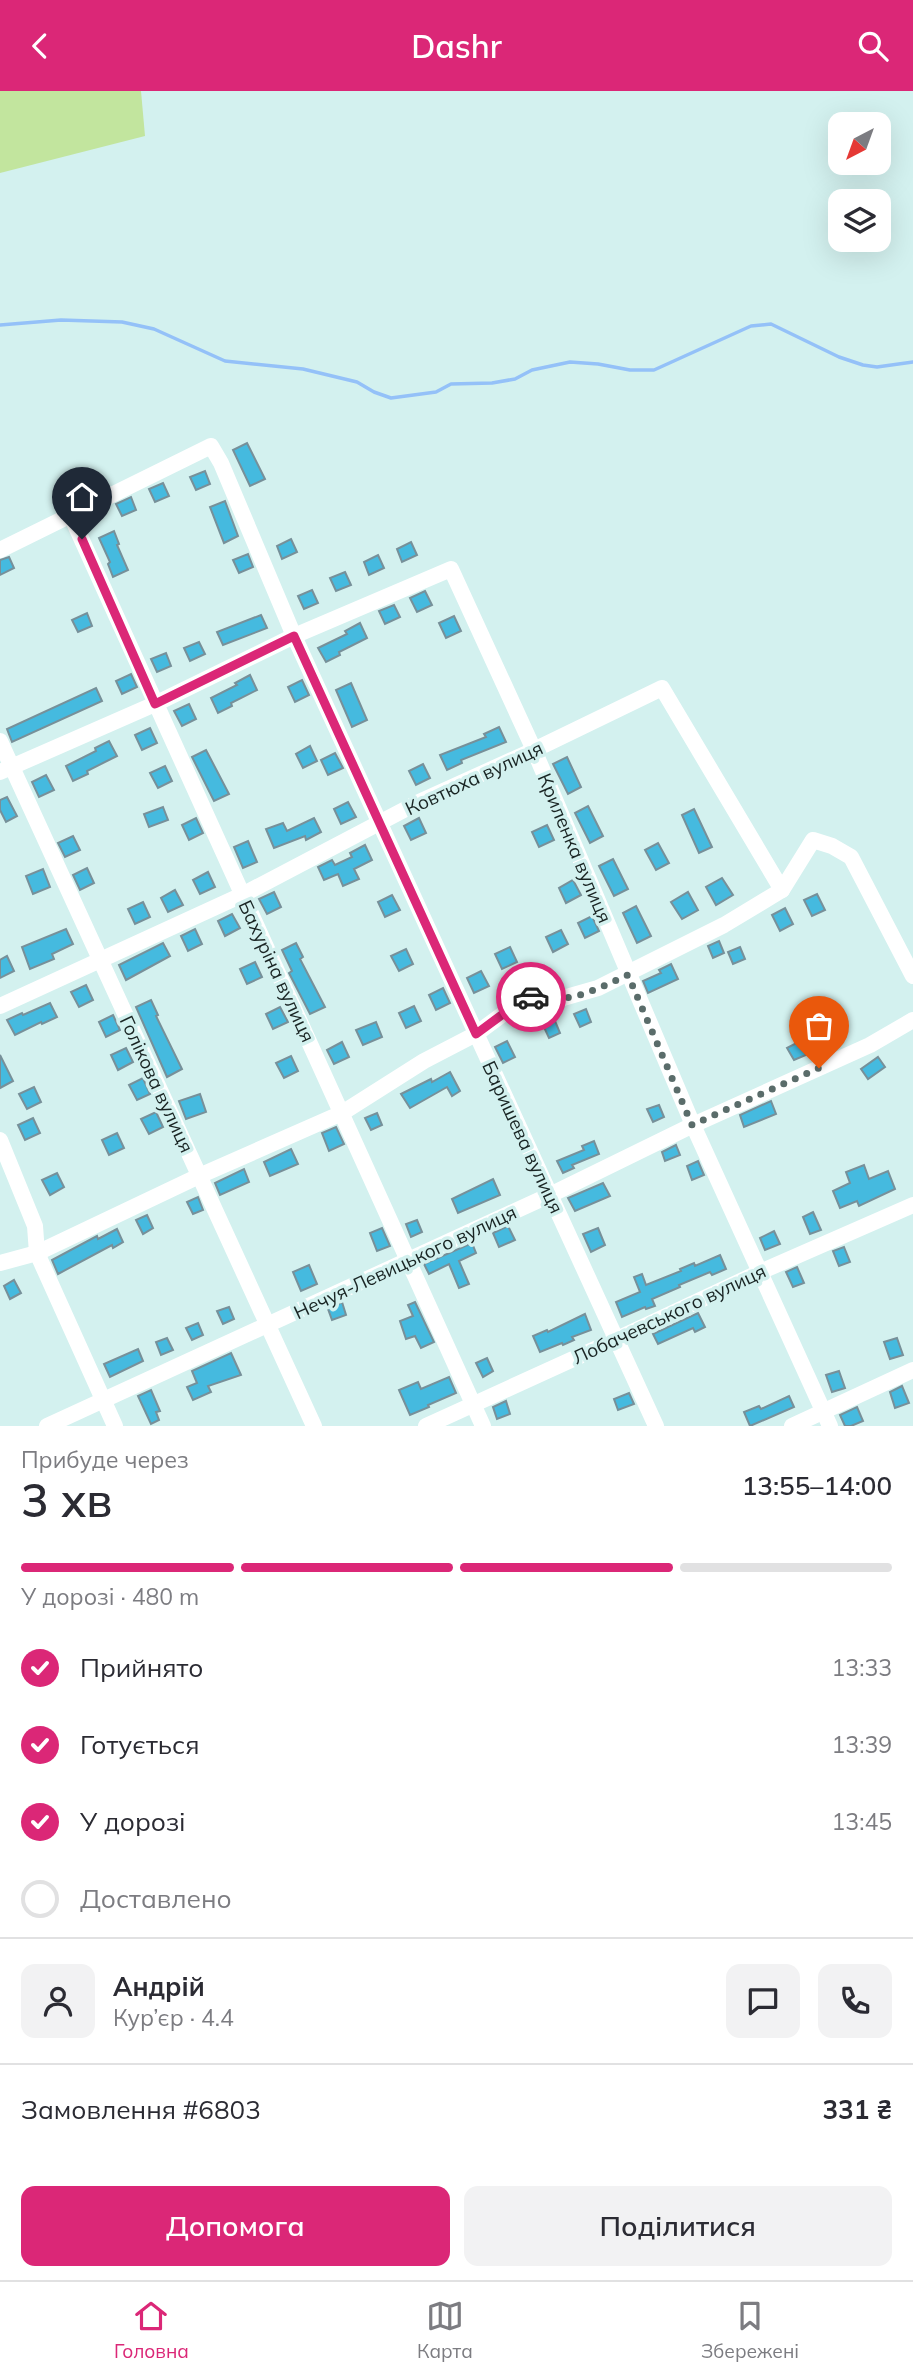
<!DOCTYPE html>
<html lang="uk">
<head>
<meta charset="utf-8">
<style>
  body { margin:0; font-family:Mulish,sans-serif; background:#f2f2f3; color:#2b2b33; height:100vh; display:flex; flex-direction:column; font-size:26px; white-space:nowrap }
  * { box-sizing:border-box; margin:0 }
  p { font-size:23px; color:#7c7c81 }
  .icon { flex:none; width:38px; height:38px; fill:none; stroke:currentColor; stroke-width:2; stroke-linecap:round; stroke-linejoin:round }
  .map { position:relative; height:1335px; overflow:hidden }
  .side { display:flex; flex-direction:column; background:#fff; flex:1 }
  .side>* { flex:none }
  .needle { width:46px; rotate:221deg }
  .controls { position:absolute; left:828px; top:21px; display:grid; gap:14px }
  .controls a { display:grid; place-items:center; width:63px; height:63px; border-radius:14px; background:#fff; box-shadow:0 7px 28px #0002; font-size:35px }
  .pin { position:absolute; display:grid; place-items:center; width:60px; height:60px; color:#fff; margin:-72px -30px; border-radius:50% 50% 50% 0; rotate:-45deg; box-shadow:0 0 7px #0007 }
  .pin .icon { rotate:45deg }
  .courier { position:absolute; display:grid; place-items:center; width:70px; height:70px; margin:-35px; border:5px solid #db2777; border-radius:50%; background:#fff; color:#222; box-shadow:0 2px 9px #0007 }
  .overview em { font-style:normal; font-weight:600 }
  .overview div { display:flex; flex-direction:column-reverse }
  .overview { display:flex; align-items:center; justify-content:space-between; height:119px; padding:0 21px }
  h1 { font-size:46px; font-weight:600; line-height:52px }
  .bar { display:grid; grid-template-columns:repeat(4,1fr); gap:10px 7px; align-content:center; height:84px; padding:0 21px }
  .bar i { height:9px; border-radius:5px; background:#e1e1e2 }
  .bar .selected { background:#db2777 }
  .bar p { grid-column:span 4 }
  .line { display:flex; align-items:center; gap:18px; padding:0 21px; border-top:2px solid #e1e1e2 }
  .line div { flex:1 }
  .round { display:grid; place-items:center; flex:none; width:74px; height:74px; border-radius:14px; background:#f2f2f3 }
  ol { padding:0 21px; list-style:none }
  li { display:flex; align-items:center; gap:21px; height:77px }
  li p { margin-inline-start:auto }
  li .icon { padding:7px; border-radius:50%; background:#db2777; color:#fff; stroke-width:4 }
  li:last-child { color:#7c7c81 }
  li i { width:38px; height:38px; border:4px solid #e1e1e2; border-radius:50% }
  .button { display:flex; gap:14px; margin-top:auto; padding:14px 21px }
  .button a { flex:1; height:80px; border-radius:14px; background:#db2777; color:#fff; font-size:28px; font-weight:600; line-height:80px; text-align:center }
  .button a+a { background:#f2f2f3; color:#2b2b33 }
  header { display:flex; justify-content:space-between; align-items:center; height:91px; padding:0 21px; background:#db2777; color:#fff; font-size:32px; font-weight:600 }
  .dock { display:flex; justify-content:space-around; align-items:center; height:98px; border-top:2px solid #e1e1e2; background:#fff; font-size:19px; color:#7c7c81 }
  .dock a { display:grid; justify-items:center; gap:4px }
  .dock .selected { color:#db2777 }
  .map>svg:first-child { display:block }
  .green { fill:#c2e59e }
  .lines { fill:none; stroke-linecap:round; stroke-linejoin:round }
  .stream { stroke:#94c1f8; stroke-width:3.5 }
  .building { fill:#45badf; stroke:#779099; stroke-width:2 }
  .minor { stroke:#fff; stroke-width:16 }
  .done { stroke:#5a6c6a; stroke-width:7; stroke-dasharray:0 12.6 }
  .route { stroke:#db2777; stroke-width:9 }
  .labels { text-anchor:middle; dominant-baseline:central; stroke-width:7; stroke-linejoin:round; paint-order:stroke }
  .street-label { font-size:19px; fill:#192423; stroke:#d3f1ef }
</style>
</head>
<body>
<header><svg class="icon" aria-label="back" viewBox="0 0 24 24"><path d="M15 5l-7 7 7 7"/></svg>Dashr<svg class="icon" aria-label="search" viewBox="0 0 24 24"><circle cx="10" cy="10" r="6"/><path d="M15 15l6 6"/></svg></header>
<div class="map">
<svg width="913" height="1335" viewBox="0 0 913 1335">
  <rect width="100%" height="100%" fill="#d3f1ef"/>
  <!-- green -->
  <path class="green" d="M 0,0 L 141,0 L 145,45 L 0,82 Z"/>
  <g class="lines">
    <!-- stream -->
    <path class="stream" d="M 0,234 L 61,229 L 122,231 L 154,238 L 225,270 L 303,278 L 357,291 L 374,301 L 391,307 L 436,301 L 451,293 L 492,292 L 515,288 L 532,279 L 570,271 L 598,273 L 630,279 L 654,279 L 751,235 L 771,233 L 839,266 L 863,274 L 877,276 L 913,271"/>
  </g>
  <!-- building -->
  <g class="building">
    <path d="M 247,352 L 265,388 L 250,395 L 233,359 Z"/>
    <path d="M 205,380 L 210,393 L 196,399 L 190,386 Z"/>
    <path d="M 163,392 L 169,405 L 155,411 L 149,398 Z"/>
    <path d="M 131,406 L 136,419 L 122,425 L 116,413 Z"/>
    <path d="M 225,410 L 238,445 L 224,452 L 210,416 Z"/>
    <path d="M 114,440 L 119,453 L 117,454 L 128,479 L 113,486 L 108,473 L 110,471 L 99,447 Z"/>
    <path d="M 291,448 L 297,461 L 282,468 L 277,455 Z"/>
    <path d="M 411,451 L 417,464 L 402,471 L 397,458 Z"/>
    <path d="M 248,463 L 253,476 L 239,482 L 233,469 Z"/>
    <path d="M 378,464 L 384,477 L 369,484 L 364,471 Z"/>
    <path d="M 9,466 L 14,477 L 0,484 L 0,469 Z"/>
    <path d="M 345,481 L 351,494 L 336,500 L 330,487 Z"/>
    <path d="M 312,499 L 318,512 L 304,518 L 298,505 Z"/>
    <path d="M 425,500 L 432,514 L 417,521 L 410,507 Z"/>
    <path d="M 394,514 L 400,526 L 385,533 L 379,520 Z"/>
    <path d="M 87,522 L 92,535 L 78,541 L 72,529 Z"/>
    <path d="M 261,524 L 267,537 L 223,554 L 217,541 Z"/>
    <path d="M 454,525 L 461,540 L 446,547 L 439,532 Z"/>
    <path d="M 360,532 L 367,547 L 339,561 L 340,564 L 326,571 L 318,557 L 347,543 L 345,540 Z"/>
    <path d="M 199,551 L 205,563 L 190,570 L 184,557 Z"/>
    <path d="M 166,562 L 171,575 L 157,581 L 151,568 Z"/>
    <path d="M 131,583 L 137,596 L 122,603 L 116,590 Z"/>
    <path d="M 250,584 L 257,599 L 231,612 L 232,615 L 218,622 L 211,607 L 237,594 L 235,592 Z"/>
    <path d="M 302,589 L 309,604 L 295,611 L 288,596 Z"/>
    <path d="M 351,592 L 367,629 L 352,636 L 336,599 Z"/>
    <path d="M 96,597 L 102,610 L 12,651 L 7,638 Z"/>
    <path d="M 189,613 L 196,628 L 182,635 L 174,620 Z"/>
    <path d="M 499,636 L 506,651 L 461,669 L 462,672 L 447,679 L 440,664 L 486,646 L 484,643 Z"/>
    <path d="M 150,637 L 157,652 L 142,659 L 135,644 Z"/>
    <path d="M 109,650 L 117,665 L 87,680 L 88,683 L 73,690 L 66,675 L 96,660 L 95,657 Z"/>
    <path d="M 310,655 L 317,670 L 303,677 L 296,663 Z"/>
    <path d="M 206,659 L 229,703 L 214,710 L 192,666 Z"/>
    <path d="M 335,662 L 343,677 L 328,684 L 321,669 Z"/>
    <path d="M 567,666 L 581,696 L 568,703 L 553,673 Z"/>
    <path d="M 423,673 L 430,687 L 416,694 L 409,680 Z"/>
    <path d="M 165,675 L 172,690 L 158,697 L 150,682 Z"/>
    <path d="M 46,684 L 54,699 L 39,706 L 32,691 Z"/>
    <path d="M 7,706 L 17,725 L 6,731 L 0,719 L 0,709 Z"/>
    <path d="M 348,711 L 356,726 L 341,733 L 334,718 Z"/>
    <path d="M 588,715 L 603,745 L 590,752 L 575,722 Z"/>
    <path d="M 163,716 L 168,729 L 149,736 L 144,723 Z"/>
    <path d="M 694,718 L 712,756 L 699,762 L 682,724 Z"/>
    <path d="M 196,727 L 203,742 L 189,749 L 182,734 Z"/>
    <path d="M 314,727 L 321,741 L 306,749 L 305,745 L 274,757 L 266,738 L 283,732 L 287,740 Z"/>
    <path d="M 419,727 L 426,742 L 411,749 L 404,735 Z"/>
    <path d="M 547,734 L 554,749 L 539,756 L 532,741 Z"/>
    <path d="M 73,745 L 80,759 L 65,766 L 58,752 Z"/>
    <path d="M 248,750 L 257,771 L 243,777 L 234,756 Z"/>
    <path d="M 658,752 L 669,772 L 656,779 L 645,759 Z"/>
    <path d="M 365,754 L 372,769 L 354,778 L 359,788 L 343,795 L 338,783 L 324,789 L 318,776 L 332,769 L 335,774 L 352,766 L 350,762 Z"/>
    <path d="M 613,768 L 628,798 L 614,805 L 599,775 Z"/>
    <path d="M 87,777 L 94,792 L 80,799 L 73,784 Z"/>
    <path d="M 43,778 L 50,796 L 33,803 L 26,785 Z"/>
    <path d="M 208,781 L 215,796 L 200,803 L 193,789 Z"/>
    <path d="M 722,787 L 733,804 L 716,814 L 706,796 Z"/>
    <path d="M 573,789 L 581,804 L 566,812 L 559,797 Z"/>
    <path d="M 175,799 L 183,814 L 168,821 L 161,807 Z"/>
    <path d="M 274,801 L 281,816 L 267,823 L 259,808 Z"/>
    <path d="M 688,801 L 698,819 L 682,828 L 671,811 Z"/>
    <path d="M 817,803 L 825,819 L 812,825 L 804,809 Z"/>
    <path d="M 392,804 L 400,819 L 385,826 L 378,811 Z"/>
    <path d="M 143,811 L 150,826 L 135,833 L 128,818 Z"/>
    <path d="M 636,815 L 651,845 L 637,852 L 623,822 Z"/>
    <path d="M 785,817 L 793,833 L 780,840 L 772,824 Z"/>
    <path d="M 232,823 L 240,837 L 225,845 L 218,830 Z"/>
    <path d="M 592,825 L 599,840 L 585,847 L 578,832 Z"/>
    <path d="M 66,838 L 73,853 L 52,863 L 54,868 L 30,878 L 22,856 Z"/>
    <path d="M 195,838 L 202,853 L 188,860 L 181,845 Z"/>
    <path d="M 561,839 L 568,853 L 553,861 L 546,846 Z"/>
    <path d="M 719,850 L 724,862 L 713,867 L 708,855 Z"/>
    <path d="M 163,852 L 170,865 L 126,889 L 119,874 Z"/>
    <path d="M 296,852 L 303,866 L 300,868 L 325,916 L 310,923 L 289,882 L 292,880 L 282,859 Z"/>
    <path d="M 510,856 L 517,871 L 502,878 L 495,863 Z"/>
    <path d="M 740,856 L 745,868 L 733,873 L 728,861 Z"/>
    <path d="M 406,858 L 413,873 L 399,880 L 391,865 Z"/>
    <path d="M 7,865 L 14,880 L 0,887 L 0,869 Z"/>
    <path d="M 255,871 L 262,886 L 247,893 L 240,878 Z"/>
    <path d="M 671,873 L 678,888 L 648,902 L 643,890 L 661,882 L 659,879 Z"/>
    <path d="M 481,880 L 489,895 L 474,902 L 467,887 Z"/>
    <path d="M 86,894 L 93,909 L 79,916 L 71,901 Z"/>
    <path d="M 443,897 L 450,912 L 436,919 L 429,904 Z"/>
    <path d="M 151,909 L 158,924 L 156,925 L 182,978 L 167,986 L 136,916 Z"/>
    <path d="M 50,912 L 57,926 L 42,933 L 41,931 L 15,944 L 7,929 L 22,922 L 23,924 Z"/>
    <path d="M 414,915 L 421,930 L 406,937 L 399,922 Z"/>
    <path d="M 280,916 L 288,931 L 273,938 L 266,923 Z"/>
    <path d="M 586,918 L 591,931 L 580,936 L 574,923 Z"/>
    <path d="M 113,924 L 120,939 L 106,946 L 99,931 Z"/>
    <path d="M 555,930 L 560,942 L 549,947 L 543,934 Z"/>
    <path d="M 376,931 L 382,946 L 363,954 L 356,939 Z"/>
    <path d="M 812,944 L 822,963 L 812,968 L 808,963 L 794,969 L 787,957 Z"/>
    <path d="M 507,950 L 515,966 L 503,972 L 495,956 Z"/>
    <path d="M 342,951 L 349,966 L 334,973 L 327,959 Z"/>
    <path d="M 126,957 L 133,971 L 118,979 L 111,964 Z"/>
    <path d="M 0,964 L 13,990 L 0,997 Z"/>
    <path d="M 291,965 L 298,980 L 284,987 L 276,972 Z"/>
    <path d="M 878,966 L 885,976 L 868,988 L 861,978 Z"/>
    <path d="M 450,981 L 460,1000 L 452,1005 L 447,996 L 410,1017 L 401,1003 L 431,988 L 432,991 Z"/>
    <path d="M 143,987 L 150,1003 L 137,1009 L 129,994 Z"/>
    <path d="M 34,996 L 41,1011 L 27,1018 L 19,1003 Z"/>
    <path d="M 200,1003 L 206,1021 L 186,1028 L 179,1010 Z"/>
    <path d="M 771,1010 L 776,1023 L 744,1036 L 740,1024 Z"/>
    <path d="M 659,1014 L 664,1026 L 653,1031 L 647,1018 Z"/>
    <path d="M 156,1021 L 163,1036 L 149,1043 L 141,1028 Z"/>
    <path d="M 377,1022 L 382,1034 L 371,1039 L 365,1027 Z"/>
    <path d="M 33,1027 L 40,1042 L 25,1049 L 18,1034 Z"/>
    <path d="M 336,1036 L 344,1053 L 329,1060 L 322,1042 Z"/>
    <path d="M 117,1042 L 124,1057 L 109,1064 L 102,1049 Z"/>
    <path d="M 594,1050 L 599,1063 L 572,1074 L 574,1077 L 563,1082 L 557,1070 L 584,1059 L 582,1055 Z"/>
    <path d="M 676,1054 L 680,1064 L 665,1070 L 662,1061 Z"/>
    <path d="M 291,1058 L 298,1073 L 270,1085 L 264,1071 Z"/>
    <path d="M 698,1070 L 704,1084 L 692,1089 L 687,1075 Z"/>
    <path d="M 864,1074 L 869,1088 L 888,1080 L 895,1098 L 859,1115 L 857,1110 L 840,1117 L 833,1100 L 850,1092 L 846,1081 Z"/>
    <path d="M 244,1078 L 249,1091 L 220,1104 L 215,1092 Z"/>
    <path d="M 57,1082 L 64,1096 L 50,1104 L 42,1089 Z"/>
    <path d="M 493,1088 L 500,1104 L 458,1122 L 452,1108 Z"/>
    <path d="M 603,1092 L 610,1105 L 575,1120 L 568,1107 Z"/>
    <path d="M 198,1106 L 203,1119 L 193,1123 L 187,1111 Z"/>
    <path d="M 813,1121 L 821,1139 L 810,1143 L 803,1126 Z"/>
    <path d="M 147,1124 L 153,1137 L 143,1143 L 136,1129 Z"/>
    <path d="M 417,1129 L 422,1141 L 411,1146 L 406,1133 Z"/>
    <path d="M 508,1135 L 515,1149 L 499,1156 L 493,1142 Z"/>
    <path d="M 382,1137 L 390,1155 L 377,1160 L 370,1142 Z"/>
    <path d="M 598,1137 L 605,1154 L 591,1161 L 583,1143 Z"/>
    <path d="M 117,1138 L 123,1151 L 113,1157 L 112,1154 L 58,1183 L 52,1169 L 97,1145 L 98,1148 Z"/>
    <path d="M 774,1140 L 780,1153 L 765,1159 L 760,1147 Z"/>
    <path d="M 472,1152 L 476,1162 L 459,1170 L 469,1193 L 459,1197 L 449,1173 L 429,1183 L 424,1173 Z"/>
    <path d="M 844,1156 L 850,1171 L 839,1175 L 833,1160 Z"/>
    <path d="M 720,1164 L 726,1178 L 712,1184 L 710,1181 L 679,1194 L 680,1196 L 652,1208 L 655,1215 L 646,1218 L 645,1216 L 622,1226 L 616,1211 L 640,1201 L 634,1186 L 642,1183 L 646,1194 L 681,1180 L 680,1178 L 694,1172 L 695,1175 Z"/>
    <path d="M 309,1174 L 317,1193 L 301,1200 L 293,1181 Z"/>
    <path d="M 797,1176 L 804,1192 L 793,1196 L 786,1181 Z"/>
    <path d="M 14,1189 L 21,1202 L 10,1208 L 4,1195 Z"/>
    <path d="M 342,1211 L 346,1224 L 332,1229 L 328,1218 Z"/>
    <path d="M 415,1211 L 434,1251 L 421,1257 L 415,1245 L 406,1248 L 400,1230 L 413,1225 L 408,1214 Z"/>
    <path d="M 229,1216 L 234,1228 L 223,1233 L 217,1220 Z"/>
    <path d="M 698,1222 L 705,1236 L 695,1241 L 693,1237 L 658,1253 L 653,1243 Z"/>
    <path d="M 585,1223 L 591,1239 L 572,1246 L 574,1249 L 563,1254 L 562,1252 L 540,1261 L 533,1245 L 547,1239 L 548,1241 Z"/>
    <path d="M 198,1232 L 203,1244 L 192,1249 L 186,1237 Z"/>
    <path d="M 167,1247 L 173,1259 L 161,1264 L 156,1251 Z"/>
    <path d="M 897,1247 L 903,1264 L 890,1268 L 884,1251 Z"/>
    <path d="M 138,1258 L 143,1270 L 110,1286 L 104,1273 Z"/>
    <path d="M 231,1262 L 241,1284 L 208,1295 L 211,1301 L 193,1309 L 187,1296 L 197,1292 L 192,1280 Z"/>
    <path d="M 487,1267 L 493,1280 L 483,1286 L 476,1272 Z"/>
    <path d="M 839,1280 L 845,1297 L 832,1301 L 826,1284 Z"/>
    <path d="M 449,1286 L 456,1302 L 428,1314 L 429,1316 L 410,1324 L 399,1299 L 418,1291 L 421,1298 Z"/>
    <path d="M 902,1295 L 909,1312 L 895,1317 L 890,1301 Z"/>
    <path d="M 151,1299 L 160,1320 L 156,1321 L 159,1329 L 151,1333 L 138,1305 Z"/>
    <path d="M 629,1302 L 634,1313 L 618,1319 L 614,1308 Z"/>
    <path d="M 789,1305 L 794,1316 L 750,1335 L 744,1321 L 759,1315 L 761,1318 Z"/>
    <path d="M 506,1310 L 510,1323 L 497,1328 L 493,1316 Z"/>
    <path d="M 857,1316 L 863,1330 L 851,1335 L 845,1335 L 840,1324 Z"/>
  </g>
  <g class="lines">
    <!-- minor -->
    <g class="minor">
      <path d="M 71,425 L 483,1335"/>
      <path d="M 0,459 L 211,355 L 221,372 L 294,545 L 656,1335"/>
      <path d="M 0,650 L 314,1335"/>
      <path d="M 0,681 L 155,613 L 294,545 L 451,478 L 534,659 L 693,1034 L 830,1335"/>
      <path d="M 0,915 L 242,804 L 419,711 L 534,659 L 662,597 L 782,799"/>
      <path d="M 0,1049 L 35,1135 L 37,1162 L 115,1335"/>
      <path d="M 0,1172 L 37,1162 L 199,1085 L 342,1022 L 424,970 L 476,943 L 522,909 L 543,902 L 563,907 L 598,897 L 724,834 L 782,799 L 813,749 L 832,755 L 851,766 L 913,885"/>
      <path d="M 47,1335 L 550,1104 L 693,1034 L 870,954 L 913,929"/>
      <path d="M 426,1335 L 617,1248 L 760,1181 L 913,1114"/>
      <path d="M 792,1335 L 913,1279"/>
    </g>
  </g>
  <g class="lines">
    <!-- done -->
    <path class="done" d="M 531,906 C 548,901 550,908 564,907 C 586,905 609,892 628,884 L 692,1034 L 819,977"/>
    <!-- route -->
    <path class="route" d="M 82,448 L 155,613 L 294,545 L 476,943 L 522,909 L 531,906"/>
  </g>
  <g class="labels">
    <!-- street labels -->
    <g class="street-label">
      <text transform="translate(474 687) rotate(-25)">Ковтюха вулиця</text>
      <text transform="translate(575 757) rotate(67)">Криленка вулиця</text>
      <text transform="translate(277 880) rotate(65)">Бахуріна вулиця</text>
      <text transform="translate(157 993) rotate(65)">Голікова вулиця</text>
      <text transform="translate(523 1046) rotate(65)">Баришева вулиця</text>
      <text transform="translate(405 1171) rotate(-25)">Нечуя-Левицького вулиця</text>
      <text transform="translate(669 1223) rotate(-25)">Лобачевського вулиця</text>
    </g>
  </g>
</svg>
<div class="controls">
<a><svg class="needle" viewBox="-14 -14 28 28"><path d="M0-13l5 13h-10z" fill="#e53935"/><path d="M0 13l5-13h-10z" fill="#7c7c81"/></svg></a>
<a><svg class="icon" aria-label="layers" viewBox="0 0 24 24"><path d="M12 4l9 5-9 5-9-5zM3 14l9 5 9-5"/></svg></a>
</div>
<div class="pin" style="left:819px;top:977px;background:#ea580c"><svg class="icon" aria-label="bag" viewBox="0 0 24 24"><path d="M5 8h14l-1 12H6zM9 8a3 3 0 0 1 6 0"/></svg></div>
<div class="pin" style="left:82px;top:448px;background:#1f2937"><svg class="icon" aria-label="home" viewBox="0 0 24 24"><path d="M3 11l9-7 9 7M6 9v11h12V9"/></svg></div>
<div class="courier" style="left:531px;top:906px"><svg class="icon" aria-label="car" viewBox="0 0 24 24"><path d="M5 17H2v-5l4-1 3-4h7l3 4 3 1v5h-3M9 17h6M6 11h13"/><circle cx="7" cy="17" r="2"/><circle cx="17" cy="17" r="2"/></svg></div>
</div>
<section class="side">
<div class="overview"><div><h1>3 хв</h1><p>Прибуде через</p></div><em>13:55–14:00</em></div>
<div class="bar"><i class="selected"></i><i class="selected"></i><i class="selected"></i><i></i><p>У дорозі · 480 m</p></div>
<ol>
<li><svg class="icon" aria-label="check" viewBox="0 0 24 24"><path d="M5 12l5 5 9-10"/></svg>Прийнято<p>13:33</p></li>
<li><svg class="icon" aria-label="check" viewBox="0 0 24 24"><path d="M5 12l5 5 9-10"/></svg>Готується<p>13:39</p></li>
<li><svg class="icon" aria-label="check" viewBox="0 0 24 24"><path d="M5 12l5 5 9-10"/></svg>У дорозі<p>13:45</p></li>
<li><i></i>Доставлено</li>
</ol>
<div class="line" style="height:126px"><a class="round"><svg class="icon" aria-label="person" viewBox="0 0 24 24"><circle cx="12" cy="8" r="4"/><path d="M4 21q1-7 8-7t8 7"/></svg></a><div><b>Андрій</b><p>Кур’єр · 4.4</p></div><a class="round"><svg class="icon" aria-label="chat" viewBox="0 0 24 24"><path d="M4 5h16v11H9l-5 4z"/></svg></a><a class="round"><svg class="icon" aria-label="phone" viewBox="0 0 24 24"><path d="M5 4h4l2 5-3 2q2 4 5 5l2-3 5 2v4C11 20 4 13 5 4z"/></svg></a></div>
<div class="line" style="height:91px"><div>Замовлення #6803</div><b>331 ₴</b></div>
<div class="button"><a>Допомога</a><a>Поділитися</a></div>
</section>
<nav class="dock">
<a class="selected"><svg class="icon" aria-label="home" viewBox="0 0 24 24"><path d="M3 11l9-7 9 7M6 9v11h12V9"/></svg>Головна</a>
<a><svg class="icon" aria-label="map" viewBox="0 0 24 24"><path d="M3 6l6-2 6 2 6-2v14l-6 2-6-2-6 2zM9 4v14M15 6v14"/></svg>Карта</a>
<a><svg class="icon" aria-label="saved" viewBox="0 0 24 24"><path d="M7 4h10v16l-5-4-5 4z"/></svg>Збережені</a>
</nav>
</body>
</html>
